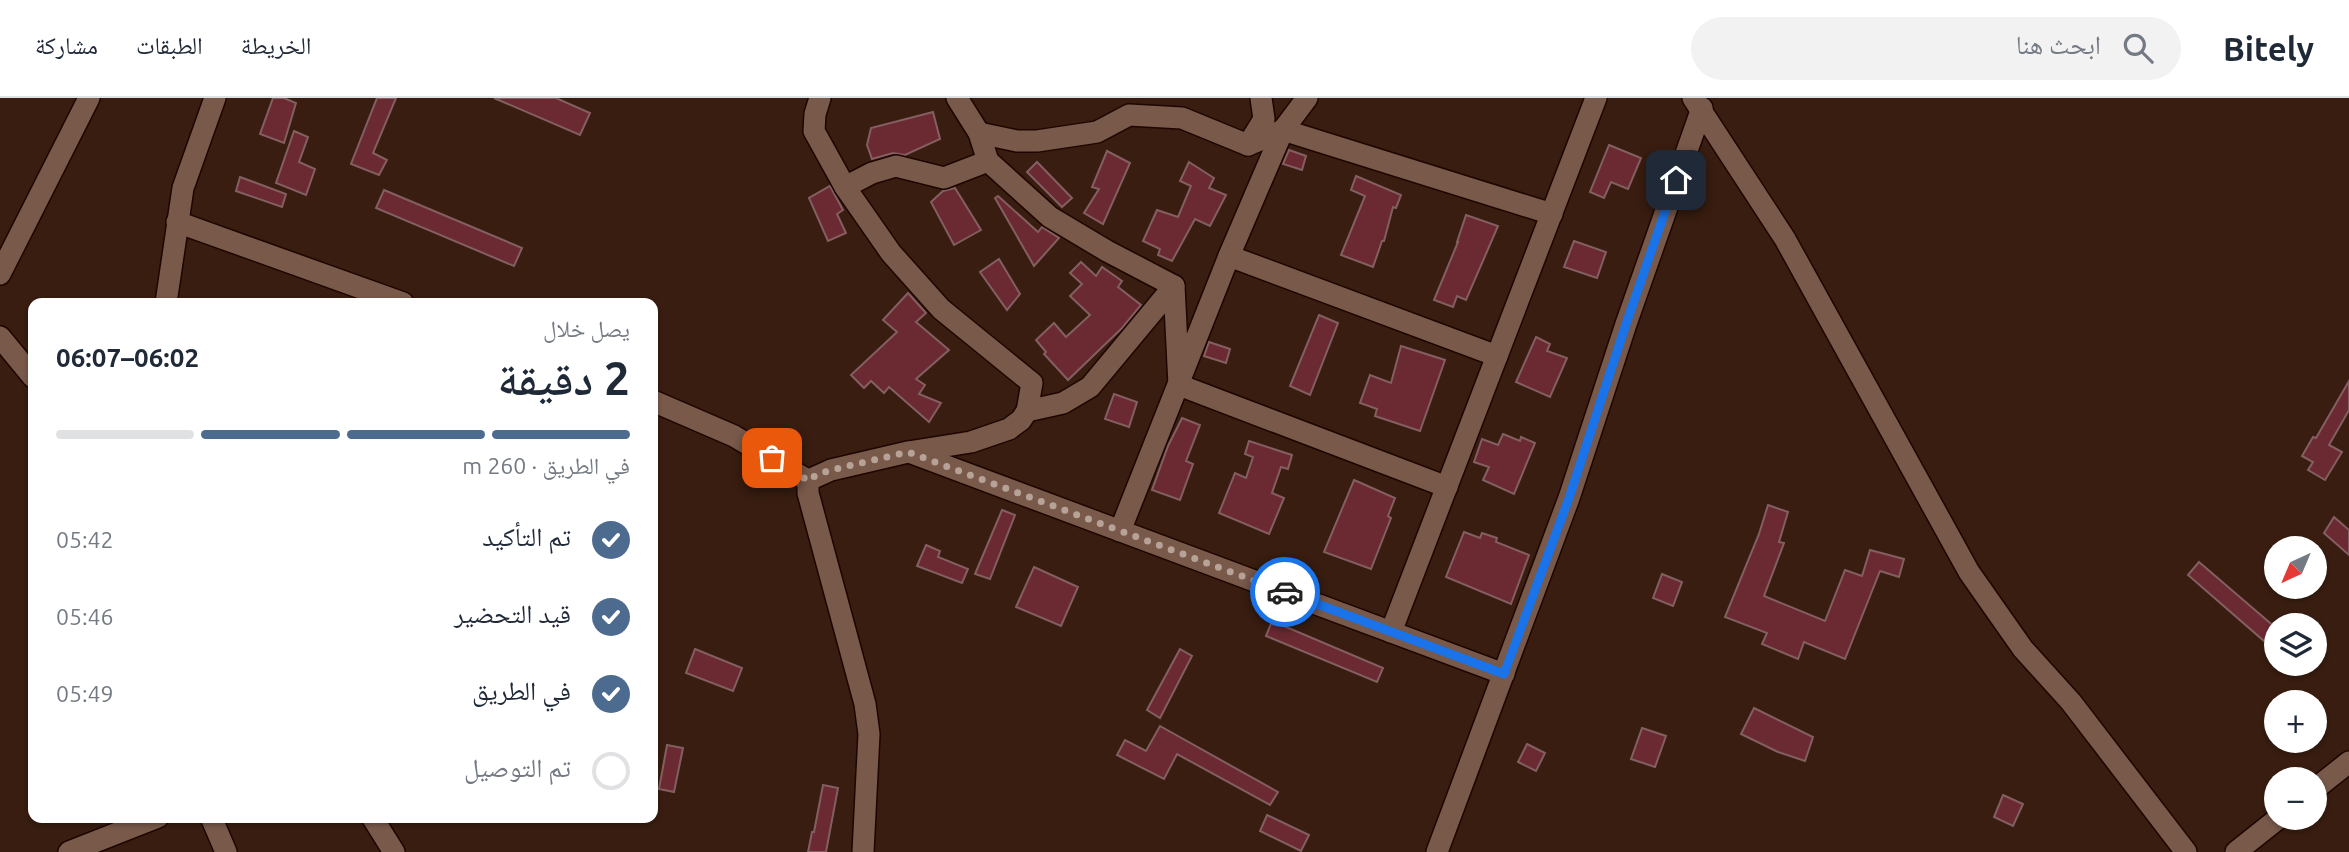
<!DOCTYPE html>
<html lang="ar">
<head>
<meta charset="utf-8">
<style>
  body { margin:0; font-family:Ubuntu,"Noto Naskh Arabic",sans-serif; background:#f2f2f3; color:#1f2937; direction:rtl; height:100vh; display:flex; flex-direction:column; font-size:26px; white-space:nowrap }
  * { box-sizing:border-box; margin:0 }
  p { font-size:23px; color:#747a83 }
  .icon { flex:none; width:38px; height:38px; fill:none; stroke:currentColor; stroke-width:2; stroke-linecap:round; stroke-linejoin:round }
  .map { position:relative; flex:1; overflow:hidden; direction:ltr }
  .side { position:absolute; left:28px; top:200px; width:630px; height:525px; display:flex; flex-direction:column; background:#fff; border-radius:14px; box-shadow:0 2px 5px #0004; direction:rtl }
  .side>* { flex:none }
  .needle { width:46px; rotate:224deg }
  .fabs { position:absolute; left:2264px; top:438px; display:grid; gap:14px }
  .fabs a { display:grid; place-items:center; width:63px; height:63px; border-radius:50%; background:#fff; box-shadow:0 2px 5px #0004; font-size:35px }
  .pin { position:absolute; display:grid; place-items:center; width:60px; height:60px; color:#fff; margin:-30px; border-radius:14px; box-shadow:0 4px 10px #0006 }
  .courier { position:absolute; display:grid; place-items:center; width:70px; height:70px; margin:-35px; border:5px solid #1a73e8; border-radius:50%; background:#fff; color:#222; box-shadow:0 2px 9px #0007 }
  .head em { font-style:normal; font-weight:600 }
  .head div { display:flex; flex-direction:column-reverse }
  .head { display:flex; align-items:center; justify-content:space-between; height:119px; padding:0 28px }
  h1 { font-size:46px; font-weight:600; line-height:52px }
  .bar { display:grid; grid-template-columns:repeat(4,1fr); gap:10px 7px; align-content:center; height:84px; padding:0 28px }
  .bar i { height:9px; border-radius:5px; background:#e0e1e3 }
  .bar .selected { background:#4d6b8f }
  .bar p { grid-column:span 4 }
  ol { padding:0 28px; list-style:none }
  li { display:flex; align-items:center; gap:21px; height:77px }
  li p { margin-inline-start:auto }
  li .icon { padding:7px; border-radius:50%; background:#4d6b8f; color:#fff; stroke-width:4 }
  li:last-child { color:#747a83 }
  li i { width:38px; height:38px; border:4px solid #e0e1e3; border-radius:50% }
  header { display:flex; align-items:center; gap:42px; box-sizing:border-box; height:98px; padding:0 35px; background:#fff; border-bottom:2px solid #e0e1e3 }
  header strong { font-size:33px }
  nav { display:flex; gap:38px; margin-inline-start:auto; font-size:24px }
  .search { width:490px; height:63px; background:#f2f2f3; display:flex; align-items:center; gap:18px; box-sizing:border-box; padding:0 24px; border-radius:38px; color:#747a83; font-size:26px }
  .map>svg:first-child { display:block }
  .building { fill:#6b2932; stroke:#835f61; stroke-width:2 }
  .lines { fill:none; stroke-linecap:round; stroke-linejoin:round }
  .minor-casing { stroke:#1e0600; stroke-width:24 }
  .minor { stroke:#78594a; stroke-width:21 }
  .done { stroke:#b7a298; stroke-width:7; stroke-dasharray:0 12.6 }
  .route { stroke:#1a73e8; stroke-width:9 }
</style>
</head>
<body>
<header>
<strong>Bitely</strong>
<div class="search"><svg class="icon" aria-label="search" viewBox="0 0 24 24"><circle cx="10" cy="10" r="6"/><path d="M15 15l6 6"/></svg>ابحث هنا</div>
<nav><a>الخريطة</a><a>الطبقات</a><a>مشاركة</a></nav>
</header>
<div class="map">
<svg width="2349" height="754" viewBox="0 0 2349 754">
  <rect width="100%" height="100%" fill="#381d10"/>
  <!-- building -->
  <g class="building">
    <path d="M 273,0 L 284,0 L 296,5 L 284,45 L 260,36 Z"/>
    <path d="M 377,0 L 396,0 L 373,55 L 387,62 L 379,77 L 351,66 Z"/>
    <path d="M 494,0 L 556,0 L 590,15 L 580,37 Z"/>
    <path d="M 933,14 L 940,41 L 905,57 L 893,55 L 872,61 L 867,47 L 871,30 Z"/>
    <path d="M 294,33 L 308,39 L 299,64 L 315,71 L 306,97 L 276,85 Z"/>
    <path d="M 1609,47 L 1641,60 L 1628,91 L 1611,84 L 1604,100 L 1590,94 Z"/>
    <path d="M 1289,52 L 1306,58 L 1302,72 L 1283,66 Z"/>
    <path d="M 1107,53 L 1130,65 L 1103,126 L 1084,115 L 1099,91 L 1092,89 Z"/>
    <path d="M 1037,64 L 1072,100 L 1062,109 L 1027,74 Z"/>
    <path d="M 1189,64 L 1214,80 L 1209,90 L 1226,97 L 1210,128 L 1195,121 L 1172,163 L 1158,157 L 1160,151 L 1143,143 L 1157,112 L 1178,119 L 1191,88 L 1180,83 Z"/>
    <path d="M 1356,78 L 1401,97 L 1396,110 L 1393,109 L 1384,143 L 1382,143 L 1373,169 L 1341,157 L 1365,98 L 1351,92 Z"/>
    <path d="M 240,79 L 286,96 L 282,109 L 236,93 Z"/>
    <path d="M 830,88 L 843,112 L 837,116 L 846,135 L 828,143 L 809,100 Z"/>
    <path d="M 955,90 L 981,132 L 954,147 L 931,104 L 943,93 Z"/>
    <path d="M 384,92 L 522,150 L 514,168 L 376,110 Z"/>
    <path d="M 998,98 L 1038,134 L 1042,129 L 1059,140 L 1034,168 L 995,100 Z"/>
    <path d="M 1466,117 L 1498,128 L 1466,202 L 1457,198 L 1453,209 L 1434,202 L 1458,144 L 1457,144 Z"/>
    <path d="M 1574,143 L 1606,154 L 1597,180 L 1564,169 Z"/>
    <path d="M 999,161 L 1020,196 L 1007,212 L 980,174 Z"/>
    <path d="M 1081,164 L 1096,178 L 1102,169 L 1122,183 L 1118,189 L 1141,207 L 1122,230 L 1068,282 L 1044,256 L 1046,254 L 1036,242 L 1054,225 L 1066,239 L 1090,217 L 1070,198 L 1082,186 L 1070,175 Z"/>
    <path d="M 908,195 L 926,215 L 916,224 L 949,252 L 916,281 L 925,287 L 919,296 L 941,305 L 929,324 L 889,289 L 884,295 L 871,283 L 864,290 L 851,277 L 897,234 L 883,222 Z"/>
    <path d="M 1319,217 L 1338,225 L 1310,297 L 1290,288 Z"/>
    <path d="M 1536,239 L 1550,246 L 1547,253 L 1567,260 L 1550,299 L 1516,284 Z"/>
    <path d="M 1209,244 L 1230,251 L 1226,265 L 1204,258 Z"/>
    <path d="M 1401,248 L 1445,262 L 1420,333 L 1375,318 L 1377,311 L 1360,305 L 1370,277 L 1391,285 Z"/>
    <path d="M 2349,283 L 2349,312 L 2329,347 L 2342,354 L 2325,382 L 2308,372 L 2313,364 L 2302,358 L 2313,339 L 2316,340 Z"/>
    <path d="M 1114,296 L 1137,304 L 1129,329 L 1105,321 Z"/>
    <path d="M 1182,320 L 1200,327 L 1186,363 L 1193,366 L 1180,402 L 1152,392 L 1168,348 Z"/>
    <path d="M 1503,336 L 1520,343 L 1521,339 L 1535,345 L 1514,396 L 1483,382 L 1489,369 L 1474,364 L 1482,341 L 1498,347 Z"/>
    <path d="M 1249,343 L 1292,357 L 1288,371 L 1281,369 L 1272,395 L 1284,400 L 1269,436 L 1219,415 L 1235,375 L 1246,380 L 1253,359 L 1245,356 Z"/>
    <path d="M 1354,382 L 1395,400 L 1388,418 L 1391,420 L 1371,471 L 1324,454 Z"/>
    <path d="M 1768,407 L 1788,414 L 1779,444 L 1784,445 L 1764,498 L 1825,523 L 1845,472 L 1862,478 L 1870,452 L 1904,461 L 1899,479 L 1880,473 L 1845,561 L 1804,544 L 1798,561 L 1762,546 L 1767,535 L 1725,519 L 1759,436 Z"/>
    <path d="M 1002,412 L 1015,417 L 990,481 L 975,476 Z"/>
    <path d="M 2334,419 L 2349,432 L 2349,457 L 2324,435 Z"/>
    <path d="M 1464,434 L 1480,440 L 1482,435 L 1497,440 L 1496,444 L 1529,457 L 1511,506 L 1446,479 Z"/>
    <path d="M 926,447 L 940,453 L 938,459 L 968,471 L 962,485 L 917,468 Z"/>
    <path d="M 2199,464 L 2276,530 L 2264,543 L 2188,477 Z"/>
    <path d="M 1034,469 L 1078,489 L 1061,528 L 1016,509 Z"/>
    <path d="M 1662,476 L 1682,484 L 1673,508 L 1653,500 Z"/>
    <path d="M 1272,523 L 1383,570 L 1377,584 L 1266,538 Z"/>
    <path d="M 695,551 L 742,570 L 733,593 L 686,575 Z"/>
    <path d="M 1180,551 L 1192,558 L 1160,620 L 1147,612 Z"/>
    <path d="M 1754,610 L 1813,639 L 1805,663 L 1778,654 L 1741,636 Z"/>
    <path d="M 1160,628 L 1278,694 L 1270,707 L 1177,656 L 1164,681 L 1117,657 L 1125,642 L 1146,653 Z"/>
    <path d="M 1642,630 L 1666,638 L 1655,669 L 1631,661 Z"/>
    <path d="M 1527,646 L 1545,655 L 1536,673 L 1518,664 Z"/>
    <path d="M 667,647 L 683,650 L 674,694 L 659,691 Z"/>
    <path d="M 823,687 L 838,690 L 826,754 L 808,754 L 812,734 L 814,734 Z"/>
    <path d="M 2003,697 L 2023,706 L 2013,728 L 1994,719 Z"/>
    <path d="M 1267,717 L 1309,737 L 1301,753 L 1260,733 Z"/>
  </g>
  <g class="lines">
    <defs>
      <g id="minor">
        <path d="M 820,0 L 815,16 L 814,33 L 845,89 L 891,155 L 941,211 L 1032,285 L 1027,313 L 1021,322 L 1009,331 L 971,344 L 908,354 L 831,372 L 811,381 L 808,387 L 808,395 L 865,606 L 869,636 L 863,754"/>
        <path d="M 957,0 L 979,35 L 988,63 L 1050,119 L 1107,153 L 1174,188 L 1179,287 L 1447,389"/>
        <path d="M 1693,0 L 1785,141 L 1969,474 L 2023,551 L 2071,604 L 2186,754"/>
        <path d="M 979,35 L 1017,43 L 1037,43 L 1097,34 L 1129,17 L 1182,20 L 1248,47 L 1283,32 L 1552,116"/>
        <path d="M 1248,47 L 1264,21 L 1261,0"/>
        <path d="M 845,89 L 872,75 L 896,68 L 944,80 L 988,63"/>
        <path d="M 177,124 L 403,205"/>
        <path d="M 1229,158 L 1497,258"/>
        <path d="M 0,176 L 89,0"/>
        <path d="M 166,205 L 183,90 L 215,0"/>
        <path d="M 0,239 L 33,279"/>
        <path d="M 653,303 L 734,338 L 809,383"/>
        <path d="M 1027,313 L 1063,305 L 1090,289 L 1174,188"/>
        <path d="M 909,354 L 1504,576"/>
        <path d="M 1120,433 L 1229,158 L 1283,32 L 1307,0"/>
        <path d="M 1391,534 L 1596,0"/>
        <path d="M 2315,691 L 2349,664"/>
        <path d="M 211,719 L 226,754"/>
        <path d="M 372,719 L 394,754"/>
        <path d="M 69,754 L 158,719"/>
        <path d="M 1437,754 L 1569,400 L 1626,226 L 1702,10"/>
        <path d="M 2236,754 L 2280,719"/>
      </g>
    </defs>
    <!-- minor casing -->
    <use href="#minor" class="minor-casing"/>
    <!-- minor -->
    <use href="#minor" class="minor"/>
  </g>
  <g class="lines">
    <!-- done -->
    <path class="done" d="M 772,360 L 809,383 L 816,377 L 831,372 L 908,354 L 1285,494"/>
    <!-- route -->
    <path class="route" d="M 1285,494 L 1504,576 L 1569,400 L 1626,226 L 1676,82"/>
  </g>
</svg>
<div class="fabs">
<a><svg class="needle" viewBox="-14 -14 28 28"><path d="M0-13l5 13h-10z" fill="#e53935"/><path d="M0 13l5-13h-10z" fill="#747a83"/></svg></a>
<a><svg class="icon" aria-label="layers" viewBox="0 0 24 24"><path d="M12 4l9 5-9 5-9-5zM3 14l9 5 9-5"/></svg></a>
<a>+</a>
<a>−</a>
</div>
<div class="pin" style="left:772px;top:360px;background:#ea580c"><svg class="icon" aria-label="bag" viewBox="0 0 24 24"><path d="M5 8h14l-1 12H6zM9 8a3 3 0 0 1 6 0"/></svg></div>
<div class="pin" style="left:1676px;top:82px;background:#1f2937"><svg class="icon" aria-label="home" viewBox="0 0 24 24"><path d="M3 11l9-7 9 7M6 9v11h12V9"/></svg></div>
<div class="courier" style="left:1285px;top:494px"><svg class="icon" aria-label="car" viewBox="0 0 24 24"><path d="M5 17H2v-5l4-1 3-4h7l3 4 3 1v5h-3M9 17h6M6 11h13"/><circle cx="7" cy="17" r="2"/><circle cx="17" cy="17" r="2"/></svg></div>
<section class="side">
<div class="head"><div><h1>2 دقيقة</h1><p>يصل خلال</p></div><em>06:02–06:07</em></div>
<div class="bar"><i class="selected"></i><i class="selected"></i><i class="selected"></i><i></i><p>في الطريق · 260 m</p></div>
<ol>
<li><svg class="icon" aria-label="check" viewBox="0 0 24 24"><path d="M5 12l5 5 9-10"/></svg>تم التأكيد<p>05:42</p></li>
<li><svg class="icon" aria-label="check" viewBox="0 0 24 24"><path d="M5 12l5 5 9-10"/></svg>قيد التحضير<p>05:46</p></li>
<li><svg class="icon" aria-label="check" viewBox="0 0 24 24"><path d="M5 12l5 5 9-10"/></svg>في الطريق<p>05:49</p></li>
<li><i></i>تم التوصيل</li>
</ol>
</section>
</div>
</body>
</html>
